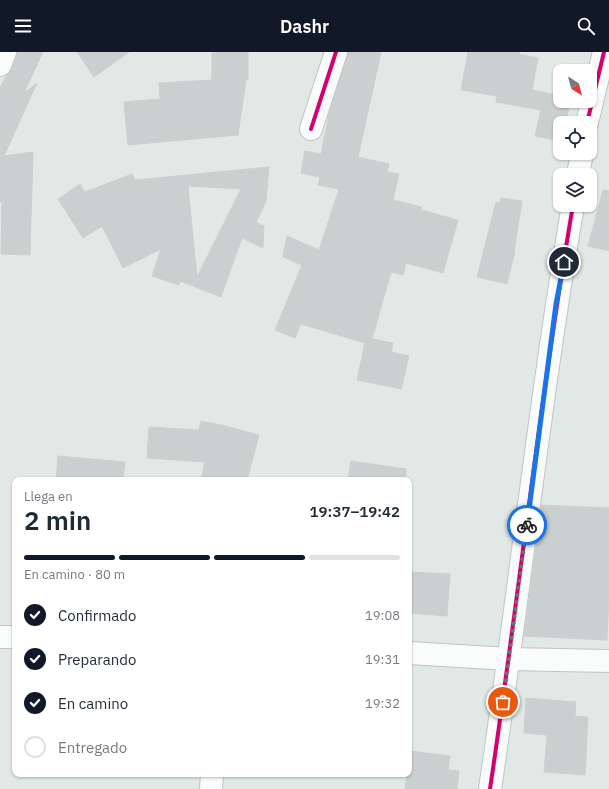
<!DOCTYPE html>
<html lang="es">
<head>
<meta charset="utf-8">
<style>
  body { margin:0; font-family:"IBM Plex Sans",sans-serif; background:#f6f6f7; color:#1f2937; height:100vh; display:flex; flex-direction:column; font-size:15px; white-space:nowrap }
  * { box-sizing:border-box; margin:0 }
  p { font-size:13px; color:#747a83 }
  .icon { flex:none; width:22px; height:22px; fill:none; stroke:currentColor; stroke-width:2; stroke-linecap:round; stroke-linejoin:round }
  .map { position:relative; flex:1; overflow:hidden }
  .panel { position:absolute; left:12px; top:425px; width:400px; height:300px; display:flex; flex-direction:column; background:#fff; border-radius:8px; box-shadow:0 1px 3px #0004 }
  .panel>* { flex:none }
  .needle { width:26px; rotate:144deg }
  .tools { position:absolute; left:553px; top:12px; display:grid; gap:8px }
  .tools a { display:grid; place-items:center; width:44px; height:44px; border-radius:8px; background:#fff; box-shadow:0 1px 3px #0004; font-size:20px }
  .pin { position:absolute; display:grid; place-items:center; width:34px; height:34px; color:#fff; margin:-17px; border:2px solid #fff; border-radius:50%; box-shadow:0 1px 4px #0007 }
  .courier { position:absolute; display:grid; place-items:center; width:40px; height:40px; margin:-20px; border:3px solid #1a73e8; border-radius:50%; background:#fff; color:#222; box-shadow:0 1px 5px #0007 }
  .headline em { font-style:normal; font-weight:600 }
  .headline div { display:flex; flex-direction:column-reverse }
  .headline { display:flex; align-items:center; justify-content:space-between; height:68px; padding:0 12px }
  h1 { font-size:26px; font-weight:600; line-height:30px }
  .bar { display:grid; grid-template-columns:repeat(4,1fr); gap:6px 4px; align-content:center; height:48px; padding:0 12px }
  .bar i { height:5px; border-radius:3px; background:#e0e1e3 }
  .bar .current { background:#111827 }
  .bar p { grid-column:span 4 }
  ol { padding:0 12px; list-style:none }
  li { display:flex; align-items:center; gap:12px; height:44px }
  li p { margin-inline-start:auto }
  li .icon { padding:4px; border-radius:50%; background:#111827; color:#fff; stroke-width:4 }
  li:last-child { color:#747a83 }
  li i { width:22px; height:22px; border:2px solid #e0e1e3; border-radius:50% }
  header { display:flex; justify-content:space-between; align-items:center; height:52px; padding:0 12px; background:#111827; color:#fff; font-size:18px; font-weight:600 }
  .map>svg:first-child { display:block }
  .building { fill:#cad0cf; stroke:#cad1cf; fill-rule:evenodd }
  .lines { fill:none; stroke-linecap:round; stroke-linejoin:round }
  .minor-casing { stroke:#bec5c3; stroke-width:24 }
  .minor { stroke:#fafcfb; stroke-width:22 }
  .cycleway-casing { stroke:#eff7f4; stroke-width:6 }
  .cycleway { stroke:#d6006c; stroke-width:4 }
  .done { stroke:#637874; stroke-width:4; stroke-dasharray:0 7.2 }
  .route { stroke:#1a73e8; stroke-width:5 }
</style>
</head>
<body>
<header><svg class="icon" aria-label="menu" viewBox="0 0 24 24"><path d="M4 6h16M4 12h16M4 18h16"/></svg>Dashr<svg class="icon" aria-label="search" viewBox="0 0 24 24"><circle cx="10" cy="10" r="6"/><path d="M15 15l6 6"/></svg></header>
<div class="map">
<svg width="609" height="737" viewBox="0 0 609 737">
  <rect width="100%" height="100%" fill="#e1e8e6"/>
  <!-- building -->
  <g class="building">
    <path d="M 17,0 L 43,0 L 24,41 L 37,31 L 4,104 L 33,100 L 30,203 L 1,202 L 2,149 L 0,150 L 0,36 L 6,24 L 12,17 Z"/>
    <path d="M 77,0 L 129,0 L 94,25 Z"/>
    <path d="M 222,0 L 248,0 L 248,28 L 246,28 L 238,83 L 128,93 L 124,50 L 160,47 L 159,31 L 212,28 L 212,1 Z"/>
    <path d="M 348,0 L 381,0 L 358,105 L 389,112 L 387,120 L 399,122 L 393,148 L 422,155 L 421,158 L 458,168 L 443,221 L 406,211 L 403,223 L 391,220 L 372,287 L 393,291 L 391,300 L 409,304 L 401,337 L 357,328 L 365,291 L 301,272 L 295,286 L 275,278 L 302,213 L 283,205 L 287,184 L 319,198 L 339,137 L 318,133 L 320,125 L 301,121 L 305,99 L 321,102 L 330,58 Z"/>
    <path d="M 468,0 L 520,0 L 519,2 L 538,6 L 532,38 L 560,44 L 560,49 L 570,49 L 566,71 L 560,71 L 560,89 L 535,84 L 541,58 L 496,50 L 497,44 L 461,38 Z"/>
    <path d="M 269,115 L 266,149 L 256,171 L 264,174 L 263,196 L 242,186 L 221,245 L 180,229 L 179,233 L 152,224 L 161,197 L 123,216 L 102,174 L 83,186 L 58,147 L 80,132 L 85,140 L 132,122 L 135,128 ZM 188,134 L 241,137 L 197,225 Z"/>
    <path d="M 603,138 L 609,139 L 609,199 L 588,194 Z"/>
    <path d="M 501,146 L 522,149 L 514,199 L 515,200 L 507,232 L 477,225 L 496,150 L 500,151 Z"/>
    <path d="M 201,369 L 221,373 L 259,383 L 247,428 L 201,428 L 205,410 L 147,406 L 149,375 L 199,378 Z"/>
    <path d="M 58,404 L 125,410 L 123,428 L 56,428 Z"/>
    <path d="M 351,409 L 406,417 L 406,428 L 348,428 Z"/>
    <path d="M 542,453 L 609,456 L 609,542 L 607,588 L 524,584 Z"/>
    <path d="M 409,520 L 450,522 L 447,564 L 409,561 Z"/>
    <path d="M 526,646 L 576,650 L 575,664 L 588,665 L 585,723 L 544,720 L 547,683 L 524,681 Z"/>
    <path d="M 410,699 L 450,704 L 448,718 L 459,719 L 457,737 L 405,737 L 407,722 L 409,722 Z"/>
  </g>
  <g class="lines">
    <defs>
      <g id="minor">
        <path d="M 0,13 L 5,0"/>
        <path d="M 587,71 L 604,0"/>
        <path d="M 311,77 L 336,0"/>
        <path d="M 578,123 L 582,101"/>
        <path d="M 0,585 L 15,585"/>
        <path d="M 409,601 L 509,607 L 609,609"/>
        <path d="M 211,737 L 212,722"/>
        <path d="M 490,737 C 519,543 540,347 573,153"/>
      </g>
    </defs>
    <!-- minor casing -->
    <use href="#minor" class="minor-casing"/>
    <!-- minor -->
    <use href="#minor" class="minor"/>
    <defs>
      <g id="cycleway">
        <path d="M 587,71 L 604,0"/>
        <path d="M 311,77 L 336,0"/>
        <path d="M 490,737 C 519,543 540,347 573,153"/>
      </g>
    </defs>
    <!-- cycleway casing -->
    <use href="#cycleway" class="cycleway-casing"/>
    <!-- cycleway -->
    <use href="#cycleway" class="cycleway"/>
  </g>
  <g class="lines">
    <!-- done -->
    <path class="done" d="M 503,650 L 527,473"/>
    <!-- route -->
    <path class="route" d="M 527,473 L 556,252 L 564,210"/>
  </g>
</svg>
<div class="tools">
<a><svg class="needle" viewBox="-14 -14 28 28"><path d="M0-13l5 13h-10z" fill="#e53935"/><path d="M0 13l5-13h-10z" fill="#747a83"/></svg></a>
<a><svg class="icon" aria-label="locate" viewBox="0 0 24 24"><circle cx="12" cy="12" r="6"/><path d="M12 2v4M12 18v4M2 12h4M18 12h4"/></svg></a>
<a><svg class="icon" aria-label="layers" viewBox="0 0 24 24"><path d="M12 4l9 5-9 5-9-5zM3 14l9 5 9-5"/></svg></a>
</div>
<div class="pin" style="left:503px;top:650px;background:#ea580c"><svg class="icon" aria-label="bag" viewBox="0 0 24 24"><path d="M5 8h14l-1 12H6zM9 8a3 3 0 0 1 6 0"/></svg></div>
<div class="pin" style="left:564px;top:210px;background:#1f2937"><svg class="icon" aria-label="home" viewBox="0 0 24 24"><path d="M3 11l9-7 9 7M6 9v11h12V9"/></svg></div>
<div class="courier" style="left:527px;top:473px"><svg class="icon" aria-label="bike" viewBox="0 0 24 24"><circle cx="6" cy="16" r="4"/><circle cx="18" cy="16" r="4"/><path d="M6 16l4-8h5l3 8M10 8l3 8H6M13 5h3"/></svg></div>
<section class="panel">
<div class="headline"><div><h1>2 min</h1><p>Llega en</p></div><em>19:37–19:42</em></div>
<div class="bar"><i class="current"></i><i class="current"></i><i class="current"></i><i></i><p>En camino · 80 m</p></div>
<ol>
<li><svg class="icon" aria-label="check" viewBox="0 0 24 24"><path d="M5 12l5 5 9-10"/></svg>Confirmado<p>19:08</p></li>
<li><svg class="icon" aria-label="check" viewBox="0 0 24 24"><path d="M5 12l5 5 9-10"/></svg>Preparando<p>19:31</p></li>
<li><svg class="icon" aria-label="check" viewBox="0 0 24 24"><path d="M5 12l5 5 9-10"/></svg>En camino<p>19:32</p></li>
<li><i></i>Entregado</li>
</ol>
</section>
</div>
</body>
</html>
